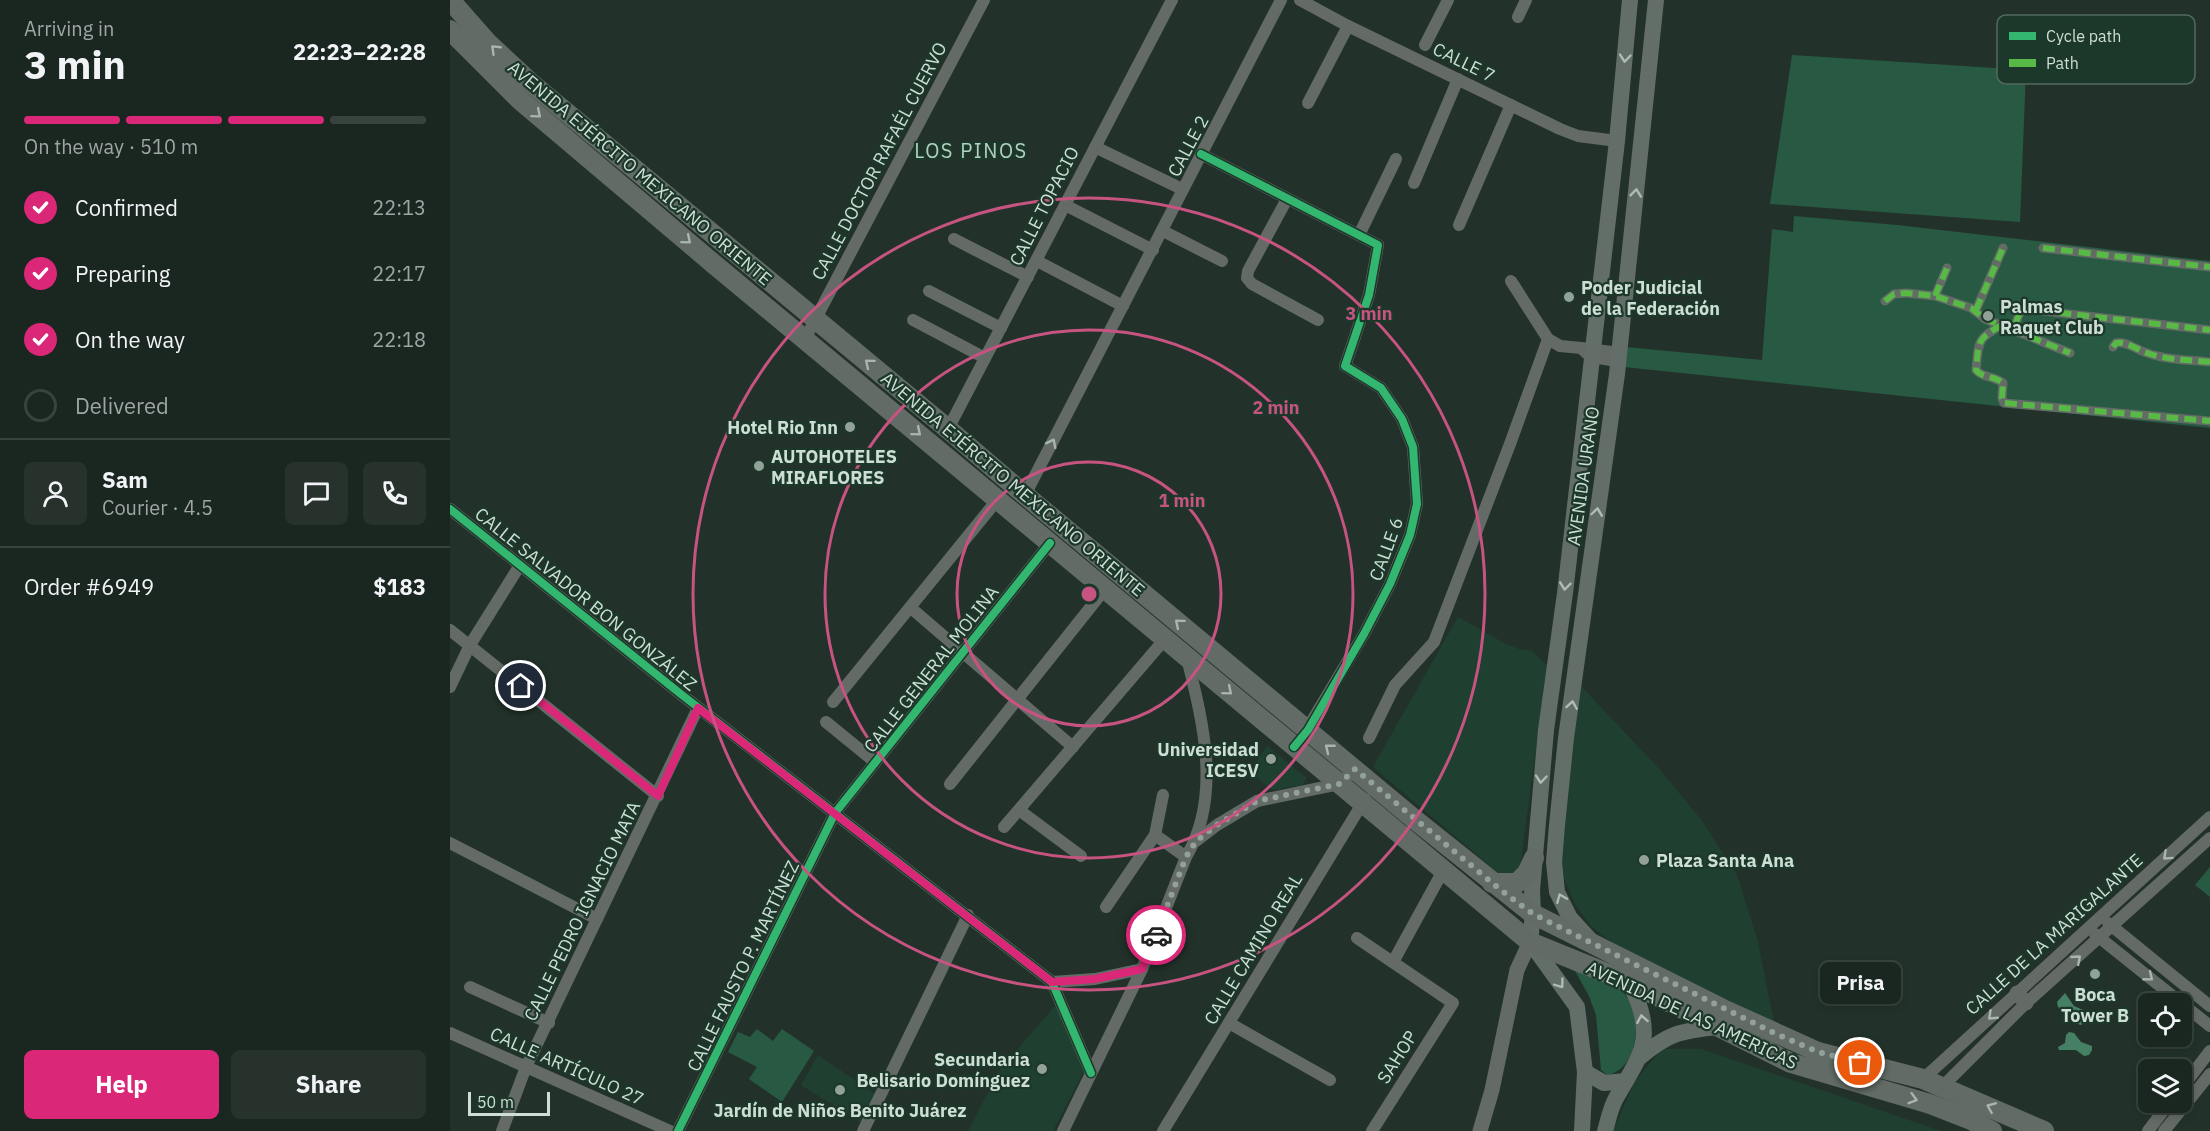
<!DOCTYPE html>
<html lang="en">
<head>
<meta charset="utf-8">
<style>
  body { margin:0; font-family:"IBM Plex Sans",sans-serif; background:#27322d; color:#f1f3f6; height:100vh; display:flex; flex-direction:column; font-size:22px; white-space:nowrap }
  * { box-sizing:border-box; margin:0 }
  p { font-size:20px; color:#9fa5a5 }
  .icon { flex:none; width:33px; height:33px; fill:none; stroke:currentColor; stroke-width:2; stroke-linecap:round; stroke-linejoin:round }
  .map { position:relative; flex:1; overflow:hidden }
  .drawer { display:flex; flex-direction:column; background:#1a2620; width:450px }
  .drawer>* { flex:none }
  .controls { position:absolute; left:1688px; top:993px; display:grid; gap:12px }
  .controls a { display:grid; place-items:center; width:54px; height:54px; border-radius:9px; background:#1a2620; box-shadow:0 3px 9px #0003,0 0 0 2px #38433e; font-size:30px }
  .scale { position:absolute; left:18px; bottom:15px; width:82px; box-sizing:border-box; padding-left:6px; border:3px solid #ceded5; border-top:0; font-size:16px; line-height:21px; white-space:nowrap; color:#ceded5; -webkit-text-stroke:4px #1c382a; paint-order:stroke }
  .pin { position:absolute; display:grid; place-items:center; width:51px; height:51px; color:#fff; margin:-26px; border:3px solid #fff; border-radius:50%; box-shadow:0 2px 6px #0007 }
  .courier { position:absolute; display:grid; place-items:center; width:60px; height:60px; margin:-30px; border:4px solid #db2777; border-radius:50%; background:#fff; color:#222; box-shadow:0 2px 8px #0007 }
  .bubble { position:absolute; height:42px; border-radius:9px; background:#1a2620; box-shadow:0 3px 9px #0003,0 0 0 2px #38433e; font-size:20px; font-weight:800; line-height:42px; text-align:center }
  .headline em { font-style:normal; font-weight:800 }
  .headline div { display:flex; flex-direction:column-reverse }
  .headline { display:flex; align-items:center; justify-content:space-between; height:102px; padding:0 24px }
  h1 { font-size:39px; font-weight:800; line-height:45px }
  .bar { display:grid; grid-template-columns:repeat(4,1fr); gap:9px 6px; align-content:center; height:72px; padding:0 24px }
  .bar i { height:8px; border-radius:4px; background:#38433e }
  .bar .current { background:#db2777 }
  .bar p { grid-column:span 4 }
  .line { display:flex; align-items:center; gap:15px; padding:0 24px; border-top:2px solid #38433e }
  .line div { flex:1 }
  .round { display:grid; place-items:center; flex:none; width:63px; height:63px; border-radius:9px; background:#27322d }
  ol { padding:0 24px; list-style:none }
  li { display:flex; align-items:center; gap:18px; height:66px }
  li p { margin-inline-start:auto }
  li .icon { padding:6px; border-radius:50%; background:#db2777; color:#fff; stroke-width:4 }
  li:last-child { color:#9fa5a5 }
  li i { width:33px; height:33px; border:3px solid #38433e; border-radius:50% }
  .cta { display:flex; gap:12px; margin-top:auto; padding:12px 24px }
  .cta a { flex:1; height:69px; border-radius:9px; background:#db2777; color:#fff; font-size:24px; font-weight:800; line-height:69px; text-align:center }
  .cta a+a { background:#27322d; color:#f1f3f6 }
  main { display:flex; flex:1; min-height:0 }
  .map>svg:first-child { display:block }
  .built { fill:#1f4030 }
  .green { fill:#285a43 }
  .water { fill:#458064 }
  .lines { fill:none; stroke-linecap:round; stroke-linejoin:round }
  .pedestrian { stroke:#646b67; stroke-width:9 }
  .minor { stroke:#646b67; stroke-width:12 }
  .tertiary { stroke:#646b67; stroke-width:15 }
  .secondary { stroke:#646e68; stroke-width:16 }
  .primary { stroke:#626b66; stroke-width:20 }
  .quiet { stroke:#58b947; stroke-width:6; stroke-dasharray:12 6; stroke-linecap:butt }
  .cycleway-casing { stroke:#1c382a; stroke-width:11 }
  .cycleway { stroke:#33b770; stroke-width:8 }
  .oneway { stroke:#a8b6ae }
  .oneway2 { stroke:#aebcb4 }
  .oneway3 { stroke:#a9b6ae }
  .done { stroke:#92a299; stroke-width:6; stroke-dasharray:0 10.8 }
  .route { stroke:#db2777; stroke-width:8 }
  .ring { fill:none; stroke:#c65380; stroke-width:3 }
  .poi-dot { fill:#92a299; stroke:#1c382a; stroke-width:2 }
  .labels { text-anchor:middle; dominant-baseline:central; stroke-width:4.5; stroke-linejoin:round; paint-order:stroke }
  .street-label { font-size:18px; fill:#ceded5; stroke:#1c382a }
  .poi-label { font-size:18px; font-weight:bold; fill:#ceded5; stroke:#1c382a; text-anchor:start }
  .neighbourhood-label { font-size:20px; letter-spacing:1.5px; fill:#b2d2c1; stroke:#1c382a }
  .key { fill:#1c382a; stroke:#516a5d; stroke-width:1.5 }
  .key-label { font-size:16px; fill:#ceded5 }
  .centre { fill:#c65380; stroke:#1c382a; stroke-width:3 }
  .ring-label { font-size:18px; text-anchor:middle; font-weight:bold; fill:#c65380; stroke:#1c382a; stroke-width:4.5; stroke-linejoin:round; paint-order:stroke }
</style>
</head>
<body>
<main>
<section class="drawer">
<div class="headline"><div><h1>3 min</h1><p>Arriving in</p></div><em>22:23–22:28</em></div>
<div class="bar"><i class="current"></i><i class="current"></i><i class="current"></i><i></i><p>On the way · 510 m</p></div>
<ol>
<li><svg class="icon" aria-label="check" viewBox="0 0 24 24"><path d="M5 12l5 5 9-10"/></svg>Confirmed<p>22:13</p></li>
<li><svg class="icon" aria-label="check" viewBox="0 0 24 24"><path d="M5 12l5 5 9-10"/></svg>Preparing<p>22:17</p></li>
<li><svg class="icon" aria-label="check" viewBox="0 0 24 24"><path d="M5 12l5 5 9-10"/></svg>On the way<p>22:18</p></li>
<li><i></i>Delivered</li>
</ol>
<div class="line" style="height:108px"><a class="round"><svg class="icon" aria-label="person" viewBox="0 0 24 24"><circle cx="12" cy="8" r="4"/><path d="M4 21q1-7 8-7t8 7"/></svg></a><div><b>Sam</b><p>Courier · 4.5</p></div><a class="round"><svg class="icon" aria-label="chat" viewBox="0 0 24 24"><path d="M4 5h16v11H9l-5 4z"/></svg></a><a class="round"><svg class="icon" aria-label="phone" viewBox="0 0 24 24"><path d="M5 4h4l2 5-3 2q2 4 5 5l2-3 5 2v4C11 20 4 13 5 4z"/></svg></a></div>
<div class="line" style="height:78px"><div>Order #6949</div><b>$183</b></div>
<div class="cta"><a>Help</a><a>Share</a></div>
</section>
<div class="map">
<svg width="1760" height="1131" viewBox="0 0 1760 1131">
  <rect width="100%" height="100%" fill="#22322a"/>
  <!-- built -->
  <g class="built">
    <path d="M 1008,617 L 1054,643 L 1069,649 L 1082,651 L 1097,665 L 1070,868 L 1062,875 L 1052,876 L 923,767 Z"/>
    <path d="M 1129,684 L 1212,772 L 1252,821 L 1287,875 L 1308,942 L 1324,1023 L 1166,945 L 1142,927 L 1125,904 L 1114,878 L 1109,845 Z"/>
    <path d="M 817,746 L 857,778 L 852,785 L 822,790 L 799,772 Z"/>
    <path d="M 606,1005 L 634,1071 L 603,1131 L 518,1131 L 551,1068 Z"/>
    <path d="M 1212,1049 L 1251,1049 L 1491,1131 L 1163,1131 L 1185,1081 Z"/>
    <path d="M 368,1055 L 428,1096 L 414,1124 L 351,1085 Z"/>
  </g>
  <!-- green -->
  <g class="green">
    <path d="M 1342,55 L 1576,70 L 1570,222 L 1320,204 Z"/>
    <path d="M 1344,216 L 1447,225 L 1760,261 L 1760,428 L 1174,367 L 1176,347 L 1312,360 L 1322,229 L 1343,232 Z"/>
    <path d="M 1760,867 L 1760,897 L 1745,885 Z"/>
    <path d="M 1126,967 C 1138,973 1163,982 1172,991 C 1193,1012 1191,1069 1157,1075 L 1151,1070 L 1146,1015 L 1139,996 L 1124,969 Z"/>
    <path d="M 307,1029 L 323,1041 L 332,1029 L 364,1051 L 332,1102 L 299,1079 L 307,1067 L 278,1052 L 288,1032 L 300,1037 Z"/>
  </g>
  <!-- water -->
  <g class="water">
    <path d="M 1615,993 L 1624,1006 L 1638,1012 L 1639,1022 L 1630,1025 L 1608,1007 L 1607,1002 Z"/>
    <path d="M 1619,1032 L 1624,1033 L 1631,1042 L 1642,1046 L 1642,1050 L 1639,1055 L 1634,1056 L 1626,1050 L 1609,1050 L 1608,1047 L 1615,1043 L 1616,1035 Z"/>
  </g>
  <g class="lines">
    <!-- pedestrian -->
    <g class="pedestrian">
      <path d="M 1593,248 L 1760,267"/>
      <path d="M 1485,296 L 1497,268"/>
      <path d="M 1435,301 L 1444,294 L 1456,293 L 1485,296 L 1521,308 L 1535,319 L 1563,330 L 1570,312 L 1576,309 L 1760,330"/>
      <path d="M 1526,310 L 1553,248"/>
      <path d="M 1552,325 C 1526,339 1529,342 1526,370 C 1532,378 1545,376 1553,383 L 1552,398 L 1554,403 L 1760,421"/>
      <path d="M 1563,330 L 1620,353"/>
      <path d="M 1663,347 L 1666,343 C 1677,341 1687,350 1697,353 C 1717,360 1739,360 1760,362"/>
    </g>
    <!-- minor -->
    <g class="minor">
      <path d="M 850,0 L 898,26 L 1110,129 L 1128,136 L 1167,141"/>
      <path d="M 1068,17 L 1076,0"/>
      <path d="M 975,45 L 998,0"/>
      <path d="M 858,103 L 898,26"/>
      <path d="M 645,147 L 732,189"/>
      <path d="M 751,154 L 928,245 L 919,295 L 895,366 L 931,388 L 952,419 L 963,447 L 967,504 L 960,535 L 940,584 L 914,634 L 854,734"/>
      <path d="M 964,183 L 1008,79"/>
      <path d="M 837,199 L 798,271 L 797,278 L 802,284 L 868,320"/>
      <path d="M 615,205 L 703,250"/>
      <path d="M 1009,225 L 1061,105"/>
      <path d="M 713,231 L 772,261"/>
      <path d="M 909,235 L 946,159"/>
      <path d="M 504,239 L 578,277"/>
      <path d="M 587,261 L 673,306"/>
      <path d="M 1061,281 L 1098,339 L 1110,346 L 1131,348"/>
      <path d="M 479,291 L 551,328"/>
      <path d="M 463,320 L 535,358"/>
      <path d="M 355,339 L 534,0"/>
      <path d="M 1168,361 L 1141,357 L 1131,348 L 1169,353"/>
      <path d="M 498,429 L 722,0"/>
      <path d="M 575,495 L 831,0"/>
      <path d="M 0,509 L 232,695 L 602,982 L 641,1073"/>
      <path d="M 461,608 L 623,747"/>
      <path d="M 0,630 L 208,796"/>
      <path d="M 0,687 L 20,645 L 70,565"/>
      <path d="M 383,702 L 548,499"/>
      <path d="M 376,722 L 425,762"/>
      <path d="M 919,738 L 945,685 L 984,642 L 1060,444 L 1098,339"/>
      <path d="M 500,784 L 655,589"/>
      <path d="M 569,810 L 631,856"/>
      <path d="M 554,827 L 715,639"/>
      <path d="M 705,835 L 736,857"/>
      <path d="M 746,841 L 767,825 L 807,801 L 889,784 L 905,769"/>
      <path d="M 0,843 L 147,919"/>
      <path d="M 656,907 L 705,835 L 713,795"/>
      <path d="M 1658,923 L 1760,1006"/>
      <path d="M 1645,934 L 1760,1026"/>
      <path d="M 907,938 L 1003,1003 L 922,1131"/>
      <path d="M 943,962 L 994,869"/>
      <path d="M 602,982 L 645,979 L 692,969"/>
      <path d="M 20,987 L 99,1023"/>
      <path d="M 779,1023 L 880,1080"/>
      <path d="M 0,1033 L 220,1131"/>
      <path d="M 1473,1079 L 1760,817"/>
      <path d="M 1493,1086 L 1576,1003 L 1760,838"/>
      <path d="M 1731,1089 L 1760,1051"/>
      <path d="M 52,1131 L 76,1067 L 248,708"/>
      <path d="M 228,1131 L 385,813 L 600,543"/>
      <path d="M 413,1131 L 518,915"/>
      <path d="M 613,1131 L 692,969 L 736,857 C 772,797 753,722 737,658"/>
      <path d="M 713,1131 L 915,799"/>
      <path d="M 1698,1131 L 1720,1102"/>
      <path d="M 1714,1131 L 1760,1074"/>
    </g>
    <!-- tertiary -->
    <g class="tertiary">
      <path d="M 1567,993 L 1576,1003"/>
      <path d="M 1030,1131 L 1042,1090 L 1067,970 L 1080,942"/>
    </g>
    <!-- secondary -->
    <g class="secondary">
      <path d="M 1141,941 L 1120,918 L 1107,892 L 1104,862 L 1107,825 L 1116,738 L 1167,374 L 1206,0"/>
      <path d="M 1190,1057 C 1219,1033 1230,1031 1267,1027"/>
      <path d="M 1135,1072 L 1154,1083 L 1176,1081"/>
      <path d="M 1132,1131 L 1135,1072 L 1127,1007 L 1080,942 L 1083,914 L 1082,890 L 1096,730 L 1115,593 L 1167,141 L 1180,0"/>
      <path d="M 1155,1131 C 1158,1121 1160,1110 1165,1100 C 1185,1063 1204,1046 1188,1002 C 1184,993 1182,985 1175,977"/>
    </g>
    <!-- primary -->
    <g class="primary">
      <path d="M 0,0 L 38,43 L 82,84 L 498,429 L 575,495 L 964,819 L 1083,914 L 1273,1009 L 1368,1052 L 1473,1079 L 1594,1131"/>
      <path d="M 0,30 L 70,100 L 265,265 L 1080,942 L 1181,983 L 1341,1063 L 1480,1104 L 1521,1120 L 1542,1131"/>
      <path d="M 1042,883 L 1067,883 L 1077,873 L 1084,858"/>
    </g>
    <!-- quiet -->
    <g class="quiet">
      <path d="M 1593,248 L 1760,267"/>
      <path d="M 1485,296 L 1497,268"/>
      <path d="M 1435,301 L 1444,294 L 1456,293 L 1485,296 L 1521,308 L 1535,319 L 1563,330 L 1570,312 L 1576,309 L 1760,330"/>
      <path d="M 1526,310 L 1553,248"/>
      <path d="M 1552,325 C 1526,339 1529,342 1526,370 C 1532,378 1545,376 1553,383 L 1552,398 L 1554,403 L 1760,421"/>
      <path d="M 1563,330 L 1620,353"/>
      <path d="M 1663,347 L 1666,343 C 1677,341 1687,350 1697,353 C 1717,360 1739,360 1760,362"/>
    </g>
    <defs>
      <g id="cycleway">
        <path d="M 751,154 L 928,245 L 919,295 L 895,366 L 931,388 L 952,419 L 963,447 L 967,504 L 960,535 L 940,584 L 914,634 L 858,730 L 844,747"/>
        <path d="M 0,509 L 232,695 L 602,982 L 641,1073"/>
        <path d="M 228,1131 L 385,813 L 600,543"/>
      </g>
    </defs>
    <!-- cycleway casing -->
    <use href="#cycleway" class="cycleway-casing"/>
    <!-- cycleway -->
    <use href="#cycleway" class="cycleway"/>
  </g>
  <!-- one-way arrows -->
  <defs><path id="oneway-chevron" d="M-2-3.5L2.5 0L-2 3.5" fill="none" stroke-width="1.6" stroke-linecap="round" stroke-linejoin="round" transform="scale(1.5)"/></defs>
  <g class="oneway">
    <use href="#oneway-chevron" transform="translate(45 49) rotate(-136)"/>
    <use href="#oneway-chevron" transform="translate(87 114) rotate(40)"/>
    <use href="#oneway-chevron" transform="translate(237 240) rotate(40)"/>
    <use href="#oneway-chevron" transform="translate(419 363) rotate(-140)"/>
    <use href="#oneway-chevron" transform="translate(467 432) rotate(40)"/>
    <use href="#oneway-chevron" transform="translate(729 623) rotate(-140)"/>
    <use href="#oneway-chevron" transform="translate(778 691) rotate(40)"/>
    <use href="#oneway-chevron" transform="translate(879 748) rotate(-141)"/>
    <use href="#oneway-chevron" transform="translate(1463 1099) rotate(16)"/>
    <use href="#oneway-chevron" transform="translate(1541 1107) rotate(-157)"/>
  </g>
  <g class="oneway2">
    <use href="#oneway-chevron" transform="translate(1175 58) rotate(95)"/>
    <use href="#oneway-chevron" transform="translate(1186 193) rotate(-84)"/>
    <use href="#oneway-chevron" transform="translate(1147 512) rotate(-82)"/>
    <use href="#oneway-chevron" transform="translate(1115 586) rotate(97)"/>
    <use href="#oneway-chevron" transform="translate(1122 705) rotate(-81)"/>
    <use href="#oneway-chevron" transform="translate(1091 779) rotate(95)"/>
    <use href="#oneway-chevron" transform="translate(1111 898) rotate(-113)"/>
    <use href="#oneway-chevron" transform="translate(1110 984) rotate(54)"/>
    <use href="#oneway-chevron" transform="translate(1192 1019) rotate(-100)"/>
  </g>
  <g class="oneway3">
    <use href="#oneway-chevron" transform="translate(602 443) rotate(-63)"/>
    <use href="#oneway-chevron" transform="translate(1717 856) rotate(138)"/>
    <use href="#oneway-chevron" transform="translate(1627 959) rotate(-41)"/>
    <use href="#oneway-chevron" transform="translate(1699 977) rotate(39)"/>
    <use href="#oneway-chevron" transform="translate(1542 1016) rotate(137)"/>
  </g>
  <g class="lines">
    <!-- done -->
    <path class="done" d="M 706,935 L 736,857 L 746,841 L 767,825 L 807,801 L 889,784 L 905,769 L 1052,891 L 1083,914 L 1322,1032 L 1368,1052 L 1410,1063"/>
    <!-- route -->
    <path class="route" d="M 71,686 L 208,796 L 248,708 L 602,982 L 645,979 L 692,969 L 706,935"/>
  </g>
  <!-- distance rings -->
  <g class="ring">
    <circle cx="639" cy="594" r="132"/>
    <circle cx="639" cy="594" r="264"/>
    <circle cx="639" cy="594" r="396"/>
  </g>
  <!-- markers -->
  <g class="poi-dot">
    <circle cx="1119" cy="297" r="6"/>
    <circle cx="1538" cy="316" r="6"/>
    <circle cx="400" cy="427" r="6"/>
    <circle cx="309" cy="466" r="6"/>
    <circle cx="821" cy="759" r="6"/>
    <circle cx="1194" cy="860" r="6"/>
    <circle cx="1645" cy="974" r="6"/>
    <circle cx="592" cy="1069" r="6"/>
    <circle cx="390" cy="1090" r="6"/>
  </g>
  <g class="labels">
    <!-- street labels -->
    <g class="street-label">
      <text transform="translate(1014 62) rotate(26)">CALLE 7</text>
      <text transform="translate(738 146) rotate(-62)">CALLE 2</text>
      <text transform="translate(429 161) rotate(-62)">CALLE DOCTOR RAFAÉL CUERVO</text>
      <text transform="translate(190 173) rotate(40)">AVENIDA EJÉRCITO MEXICANO ORIENTE</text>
      <text transform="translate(594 206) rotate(-63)">CALLE TOPACIO</text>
      <text transform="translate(1133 476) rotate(-82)">AVENIDA URANO</text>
      <text transform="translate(563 484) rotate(40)">AVENIDA EJÉRCITO MEXICANO ORIENTE</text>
      <text transform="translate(936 549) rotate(-70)">CALLE 6</text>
      <text transform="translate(136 599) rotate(39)">CALLE SALVADOR BON GONZÁLEZ</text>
      <text transform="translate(481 669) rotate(-52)">CALLE GENERAL MOLINA</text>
      <text transform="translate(132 911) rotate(-64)">CALLE PEDRO IGNACIO MATA</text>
      <text transform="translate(1604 934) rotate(-42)">CALLE DE LA MARIGALANTE</text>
      <text transform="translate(803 949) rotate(-59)">CALLE CAMINO REAL</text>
      <text transform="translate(293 966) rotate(-64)">CALLE FAUSTO P. MARTÍNEZ</text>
      <text transform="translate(1242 1015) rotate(25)">AVENIDA DE LAS AMERICAS</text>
      <text transform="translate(947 1057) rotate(-58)">SAHOP</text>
      <text transform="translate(117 1066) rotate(24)">CALLE ARTÍCULO 27</text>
    </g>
    <!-- poi labels -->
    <g class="poi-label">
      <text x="1131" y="287">Poder Judicial<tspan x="1131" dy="21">de la Federación</tspan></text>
      <text x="1550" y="306">Palmas<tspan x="1550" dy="21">Raquet Club</tspan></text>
      <text x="388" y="427" text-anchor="end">Hotel Rio Inn</text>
      <text x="321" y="456">AUTOHOTELES<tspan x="321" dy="21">MIRAFLORES</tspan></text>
      <text x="809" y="749" text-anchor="end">Universidad<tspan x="809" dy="21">ICESV</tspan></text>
      <text x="1206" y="860">Plaza Santa Ana</text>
      <text x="1645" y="994" text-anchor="middle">Boca<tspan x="1645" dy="21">Tower B</tspan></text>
      <text x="580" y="1059" text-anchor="end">Secundaria<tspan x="580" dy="21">Belisario Domínguez</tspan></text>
      <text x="390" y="1110" text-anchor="middle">Jardín de Niños Benito Juárez</text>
    </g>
    <!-- neighbourhood labels -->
    <g class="neighbourhood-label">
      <text x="521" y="150">LOS PINOS</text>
    </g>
  </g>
  <!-- legend -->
  <rect x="1547" y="15" width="198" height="69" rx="9" class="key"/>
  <rect x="1559" y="32" width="27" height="8" fill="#33b770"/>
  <rect x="1559" y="59" width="27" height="8" fill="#58b947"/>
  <g class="key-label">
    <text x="1596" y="42">Cycle path</text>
    <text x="1596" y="69">Path</text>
  </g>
  <circle cx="639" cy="594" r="9" class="centre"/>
  <g class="ring-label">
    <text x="919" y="320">3 min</text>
    <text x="826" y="414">2 min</text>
    <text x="732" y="507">1 min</text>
  </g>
</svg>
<div class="controls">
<a><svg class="icon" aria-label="locate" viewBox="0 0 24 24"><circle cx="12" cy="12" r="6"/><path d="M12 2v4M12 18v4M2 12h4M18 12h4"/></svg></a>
<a><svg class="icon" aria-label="layers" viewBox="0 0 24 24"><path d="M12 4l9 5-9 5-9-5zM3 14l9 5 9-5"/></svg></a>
</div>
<div class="scale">50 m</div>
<div class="pin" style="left:1410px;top:1063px;background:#ea580c"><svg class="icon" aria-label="bag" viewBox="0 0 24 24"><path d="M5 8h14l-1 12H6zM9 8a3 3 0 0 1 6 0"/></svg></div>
<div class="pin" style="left:71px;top:686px;background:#1f2937"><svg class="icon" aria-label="home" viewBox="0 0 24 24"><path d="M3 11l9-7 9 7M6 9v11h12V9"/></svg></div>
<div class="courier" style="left:706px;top:935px"><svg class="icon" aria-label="car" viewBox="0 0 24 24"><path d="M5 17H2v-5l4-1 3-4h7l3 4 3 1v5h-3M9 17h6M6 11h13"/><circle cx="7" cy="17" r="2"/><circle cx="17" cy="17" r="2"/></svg></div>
<div class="bubble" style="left:1370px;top:962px;width:81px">Prisa</div>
</div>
</main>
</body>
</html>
